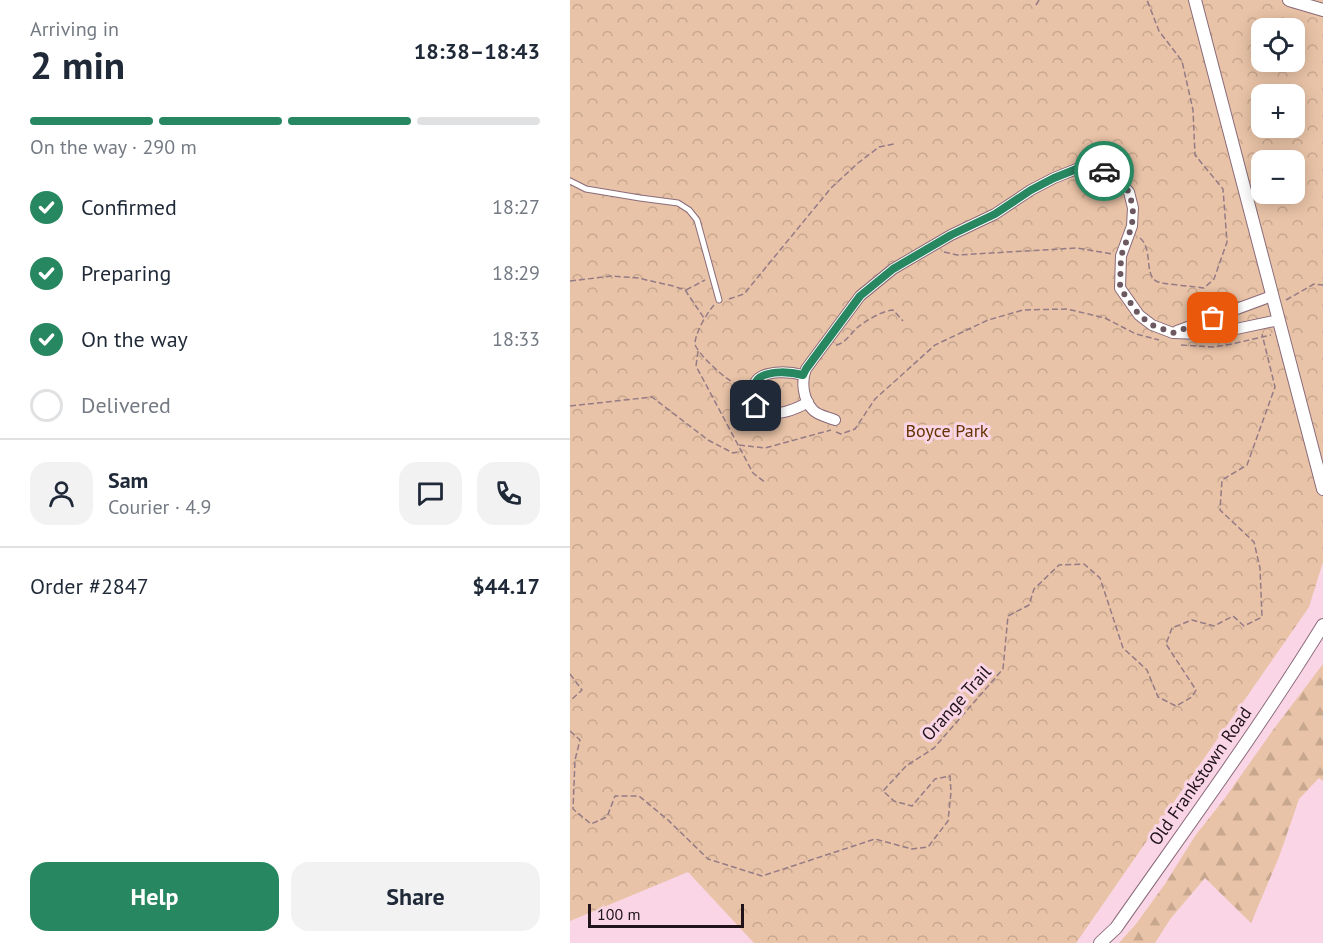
<!DOCTYPE html>
<html lang="en">
<head>
<meta charset="utf-8">
<style>
  body { margin:0; font-family:"PT Sans",sans-serif; background:#f2f2f3; color:#1f2937; height:100vh; display:flex; flex-direction:column; font-size:22px; white-space:nowrap }
  * { box-sizing:border-box; margin:0 }
  p { font-size:20px; color:#747a83 }
  .icon { flex:none; width:33px; height:33px; fill:none; stroke:currentColor; stroke-width:2; stroke-linecap:round; stroke-linejoin:round }
  .map { position:relative; flex:1; overflow:hidden }
  .details { display:flex; flex-direction:column; background:#fff; width:570px }
  .details>* { flex:none }
  .fabs { position:absolute; left:681px; top:18px; display:grid; gap:12px }
  .fabs a { display:grid; place-items:center; width:54px; height:54px; border-radius:12px; background:#fff; box-shadow:0 3px 15px #0003; font-size:30px }
  .scale { position:absolute; left:18px; bottom:15px; width:156px; box-sizing:border-box; padding-left:6px; border:3px solid #20141a; border-top:0; font-size:16px; line-height:21px; white-space:nowrap; color:#20141a; -webkit-text-stroke:4px #f9d5e5; paint-order:stroke }
  .pin { position:absolute; display:grid; place-items:center; width:51px; height:51px; color:#fff; margin:-26px; border-radius:12px; box-shadow:0 3px 9px #0006 }
  .courier { position:absolute; display:grid; place-items:center; width:60px; height:60px; margin:-30px; border:4px solid #278760; border-radius:50%; background:#fff; color:#222; box-shadow:0 2px 8px #0007 }
  .head em { font-style:normal; font-weight:700 }
  .head div { display:flex; flex-direction:column-reverse }
  .head { display:flex; align-items:center; justify-content:space-between; height:102px; padding:0 30px }
  h1 { font-size:39px; font-weight:700; line-height:45px }
  .bar { display:grid; grid-template-columns:repeat(4,1fr); gap:9px 6px; align-content:center; height:72px; padding:0 30px }
  .bar i { height:8px; border-radius:4px; background:#e0e1e3 }
  .bar .selected { background:#278760 }
  .bar p { grid-column:span 4 }
  .line { display:flex; align-items:center; gap:15px; padding:0 30px; border-top:2px solid #e0e1e3 }
  .line div { flex:1 }
  .round { display:grid; place-items:center; flex:none; width:63px; height:63px; border-radius:18px; background:#f2f2f3 }
  ol { padding:0 30px; list-style:none }
  li { display:flex; align-items:center; gap:18px; height:66px }
  li p { margin-inline-start:auto }
  li .icon { padding:6px; border-radius:50%; background:#278760; color:#fff; stroke-width:4 }
  li:last-child { color:#747a83 }
  li i { width:33px; height:33px; border:3px solid #e0e1e3; border-radius:50% }
  .cta { display:flex; gap:12px; margin-top:auto; padding:12px 30px }
  .cta a { flex:1; height:69px; border-radius:18px; background:#278760; color:#fff; font-size:24px; font-weight:700; line-height:69px; text-align:center }
  .cta a+a { background:#f2f2f3; color:#1f2937 }
  main { display:flex; flex:1; min-height:0 }
  .map>svg:first-child { display:block }
  .forest { fill:url(#forest-firs) }
  .park { fill:url(#park-crowns); fill-rule:evenodd }
  .lines { fill:none; stroke-linecap:round; stroke-linejoin:round }
  .service-casing { stroke:#8a6b79; stroke-width:7 }
  .minor-casing { stroke:#8a6b79; stroke-width:12 }
  .tertiary-casing { stroke:#8a6b79; stroke-width:14 }
  .path { stroke:#947b86; stroke-width:1.5; stroke-dasharray:6 3; stroke-linecap:butt }
  .service { stroke:#fff; stroke-width:5 }
  .minor { stroke:#fff; stroke-width:10 }
  .tertiary { stroke:#fff; stroke-width:12 }
  .done { stroke:#6c5861; stroke-width:6; stroke-dasharray:0 10.8 }
  .route { stroke:#278760; stroke-width:8 }
  .labels { text-anchor:middle; dominant-baseline:central; stroke-width:6; stroke-linejoin:round; paint-order:stroke }
  .park-label { font-size:18px; fill:#643300; stroke:#f9d5e5 }
  .street-label { font-size:18px; fill:#20141a; stroke:#f9d5e5 }
</style>
</head>
<body>
<main>
<section class="details">
<div class="head"><div><h1>2 min</h1><p>Arriving in</p></div><em>18:38–18:43</em></div>
<div class="bar"><i class="selected"></i><i class="selected"></i><i class="selected"></i><i></i><p>On the way · 290 m</p></div>
<ol>
<li><svg class="icon" aria-label="check" viewBox="0 0 24 24"><path d="M5 12l5 5 9-10"/></svg>Confirmed<p>18:27</p></li>
<li><svg class="icon" aria-label="check" viewBox="0 0 24 24"><path d="M5 12l5 5 9-10"/></svg>Preparing<p>18:29</p></li>
<li><svg class="icon" aria-label="check" viewBox="0 0 24 24"><path d="M5 12l5 5 9-10"/></svg>On the way<p>18:33</p></li>
<li><i></i>Delivered</li>
</ol>
<div class="line" style="height:108px"><a class="round"><svg class="icon" aria-label="person" viewBox="0 0 24 24"><circle cx="12" cy="8" r="4"/><path d="M4 21q1-7 8-7t8 7"/></svg></a><div><b>Sam</b><p>Courier · 4.9</p></div><a class="round"><svg class="icon" aria-label="chat" viewBox="0 0 24 24"><path d="M4 5h16v11H9l-5 4z"/></svg></a><a class="round"><svg class="icon" aria-label="phone" viewBox="0 0 24 24"><path d="M5 4h4l2 5-3 2q2 4 5 5l2-3 5 2v4C11 20 4 13 5 4z"/></svg></a></div>
<div class="line" style="height:78px"><div>Order #2847</div><b>$44.17</b></div>
<div class="cta"><a>Help</a><a>Share</a></div>
</section>
<div class="map">
<svg width="753" height="943" viewBox="0 0 753 943">
  <defs>
    <pattern id="forest-firs" width="22" height="20" patternUnits="userSpaceOnUse" patternTransform="scale(1.5)"><rect width="22" height="20" fill="#e9c3a7"/><path d="M5 1l3.5 6h-7zM16 11l3.5 6h-7z" fill="#c8a78f"/></pattern>
    <pattern id="park-crowns" width="20" height="18" patternUnits="userSpaceOnUse" patternTransform="scale(1.5)"><rect width="20" height="18" fill="#e9c3a7"/><path d="M2 6a3 3 0 1 1 6 0M12 15a3 3 0 1 1 6 0" fill="none" stroke="#c8a78f"/></pattern>
  </defs>
  <rect width="100%" height="100%" fill="#f9d5e5"/>
  <!-- forest -->
  <path class="forest" d="M 753,664 L 753,781 L 749,778 L 729,799 L 709,857 L 681,923 L 635,878 L 601,918 L 585,943 L 549,943 L 566,924 L 595,884 L 625,836 L 655,798 L 703,730 Z"/>
  <!-- park -->
  <path class="park" d="M 0,0 L 753,0 L 753,562 L 739,607 L 506,943 L 184,943 L 118,872 L 0,921 ZM 692,28 L 724,28 L 724,62 L 692,62 ZM 692,94 L 724,94 L 724,128 L 692,128 ZM 692,160 L 724,160 L 724,194 L 692,194 Z"/>
  <g class="lines">
    <defs>
      <path id="service" d="M 0,181 L 16,189 L 70,198 L 108,203 L 119,210 L 127,220 L 149,300"/>
      <g id="minor">
        <path d="M 607,331 L 702,296"/>
        <path d="M 233,375 C 221,372 200,370 189,378 C 184,382 182,389 180,395 C 183,402 186,407 192,411 C 204,418 227,409 238,402"/>
        <path d="M 265,420 C 258,417 247,415 243,410 C 233,400 231,381 236,369 L 290,296 L 323,269 L 381,235 L 425,214 L 461,190 L 484,178 L 509,168 L 540,171 L 559,192 L 563,208 L 562,226 L 551,256 L 550,288 L 569,315 L 582,325 L 603,333 L 632,334 L 652,332 L 709,320"/>
      </g>
      <g id="tertiary">
        <path d="M 625,0 L 753,489"/>
        <path d="M 719,0 L 753,10"/>
        <path d="M 530,943 L 546,928 C 616,828 689,729 753,625"/>
      </g>
    </defs>
    <!-- service casing -->
    <use href="#service" class="service-casing"/>
    <!-- minor casing -->
    <use href="#minor" class="minor-casing"/>
    <!-- tertiary casing -->
    <use href="#tertiary" class="tertiary-casing"/>
    <!-- path -->
    <g class="path">
      <path d="M 466,5 L 469,0"/>
      <path d="M 570,238 C 583,249 574,273 586,281 C 594,285 623,286 634,288 L 644,279 L 657,242 L 653,189 L 625,155 L 623,110 L 612,61 L 589,31 L 577,0"/>
      <path d="M 374,252 L 387,255 L 507,248 L 542,254"/>
      <path d="M 0,281 L 42,276 L 68,278 L 103,286 L 115,290 L 134,318"/>
      <path d="M 116,290 L 135,280"/>
      <path d="M 159,299 L 174,294 L 261,188 L 288,163 L 309,147 L 324,144"/>
      <path d="M 716,300 L 744,284 L 753,285"/>
      <path d="M 144,305 C 137,313 125,333 125,344 C 126,352 153,377 161,381 C 164,383 167,384 170,385"/>
      <path d="M 266,345 C 276,343 281,333 288,327 C 297,320 312,311 323,310 L 333,321"/>
      <path d="M 611,345 L 643,347 L 662,344 L 701,335"/>
      <path d="M 128,351 L 126,366 L 183,473 L 196,483"/>
      <path d="M 0,406 L 82,397 L 138,440 L 163,453 L 172,451"/>
      <path d="M 266,432 L 271,434 L 285,429 L 305,399 L 365,345 L 418,320 L 453,310 L 497,309 L 535,318 L 566,334 L 589,340"/>
      <path d="M 169,445 L 195,448 L 261,430"/>
      <path d="M 0,674 L 12,690 L 0,701"/>
      <path d="M 0,731 L 10,740 L 5,760 L 3,809 L 21,824 L 37,817 L 45,796 L 69,796 L 98,820 L 138,859 L 192,876 L 305,839 L 342,849 L 358,847 L 378,821 L 381,792 L 380,776 L 365,779 L 342,806 L 324,801 L 313,791 L 336,766 L 364,748 L 433,669 L 438,616 L 459,605 L 464,589 L 489,565 L 514,564 L 530,578 L 553,648 L 577,670 L 588,697 L 606,706 L 622,697 L 626,690 L 596,644 L 602,628 L 622,620 L 644,626 L 663,616 L 674,626 L 692,617 L 690,568 L 684,542 L 650,510 L 652,480 L 677,465 L 705,387 L 692,334"/>
    </g>
    <!-- service -->
    <use href="#service" class="service"/>
    <!-- minor -->
    <use href="#minor" class="minor"/>
    <!-- tertiary -->
    <use href="#tertiary" class="tertiary"/>
  </g>
  <g class="lines">
    <!-- done -->
    <path class="done" d="M 534,171 L 540,171 L 559,192 L 563,208 L 562,226 L 551,256 L 550,288 L 569,315 L 582,325 L 603,333 L 643,318"/>
    <!-- route -->
    <path class="route" d="M 186,406 L 180,395 C 183,389 184,382 189,378 C 200,370 221,372 233,375 L 236,369 L 290,296 L 323,269 L 381,235 L 425,214 L 461,190 L 484,178 L 509,168 L 534,171"/>
  </g>
  <g class="labels">
    <!-- park labels -->
    <g class="park-label">
      <text x="377" y="430">Boyce Park</text>
    </g>
    <!-- street labels -->
    <g class="street-label">
      <text transform="translate(386 703) rotate(-48)">Orange Trail</text>
      <text transform="translate(630 776) rotate(-55)">Old Frankstown Road</text>
    </g>
  </g>
</svg>
<div class="fabs">
<a><svg class="icon" aria-label="locate" viewBox="0 0 24 24"><circle cx="12" cy="12" r="6"/><path d="M12 2v4M12 18v4M2 12h4M18 12h4"/></svg></a>
<a>+</a>
<a>−</a>
</div>
<div class="scale">100 m</div>
<div class="pin" style="left:643px;top:318px;background:#ea580c"><svg class="icon" aria-label="bag" viewBox="0 0 24 24"><path d="M5 8h14l-1 12H6zM9 8a3 3 0 0 1 6 0"/></svg></div>
<div class="pin" style="left:186px;top:406px;background:#1f2937"><svg class="icon" aria-label="home" viewBox="0 0 24 24"><path d="M3 11l9-7 9 7M6 9v11h12V9"/></svg></div>
<div class="courier" style="left:534px;top:171px"><svg class="icon" aria-label="car" viewBox="0 0 24 24"><path d="M5 17H2v-5l4-1 3-4h7l3 4 3 1v5h-3M9 17h6M6 11h13"/><circle cx="7" cy="17" r="2"/><circle cx="17" cy="17" r="2"/></svg></div>
</div>
</main>
</body>
</html>
